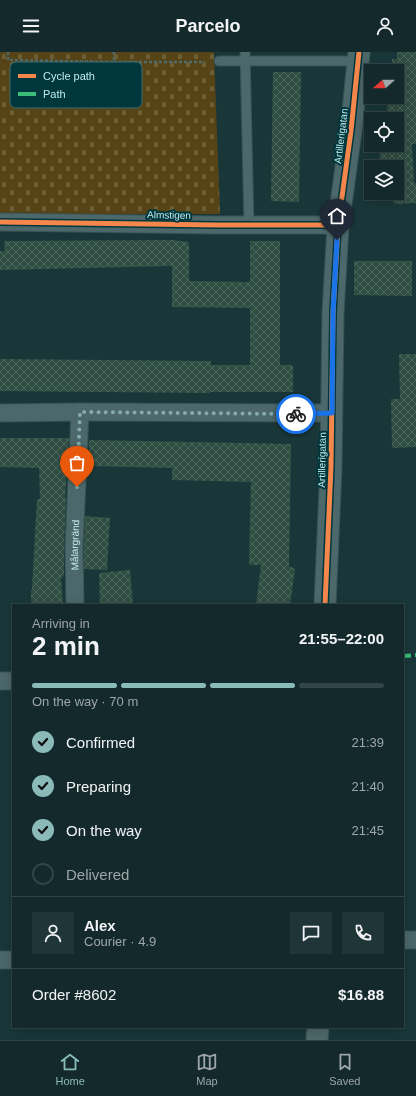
<!DOCTYPE html>
<html lang="en">
<head>
<meta charset="utf-8">
<style>
  body { margin:0; font-family:Helvetica,sans-serif; background:#203537; color:#f1f3f6; height:100vh; display:flex; flex-direction:column; font-size:15px; white-space:nowrap }
  * { box-sizing:border-box; margin:0 }
  p { font-size:13px; color:#9da6a9 }
  .icon { flex:none; width:22px; height:22px; fill:none; stroke:currentColor; stroke-width:2; stroke-linecap:round; stroke-linejoin:round }
  .map { position:relative; flex:1; overflow:hidden }
  .details { position:absolute; left:12px; top:552px; width:392px; height:424px; display:flex; flex-direction:column; background:#13292b; border-radius:0px; box-shadow:0 2px 10px #0003,0 0 0 1px #324547 }
  .details>* { flex:none }
  .needle { width:26px; rotate:249deg }
  .fabs { position:absolute; left:364px; top:12px; display:grid; gap:8px }
  .fabs a { display:grid; place-items:center; width:40px; height:40px; border-radius:0px; background:#13292b; box-shadow:0 2px 10px #0003,0 0 0 1px #324547; font-size:20px }
  .pin { position:absolute; display:grid; place-items:center; width:34px; height:34px; color:#fff; margin:-41px -17px; border-radius:50% 50% 50% 0; rotate:-45deg; box-shadow:0 0 4px #0007 }
  .pin .icon { rotate:45deg }
  .courier { position:absolute; display:grid; place-items:center; width:40px; height:40px; margin:-20px; border:3px solid #1a73e8; border-radius:50%; background:#fff; color:#222; box-shadow:0 1px 5px #0007 }
  .summary em { font-style:normal; font-weight:700 }
  .summary div { display:flex; flex-direction:column-reverse }
  .summary { display:flex; align-items:center; justify-content:space-between; height:68px; padding:0 20px }
  h1 { font-size:26px; font-weight:700; line-height:30px }
  .bar { display:grid; grid-template-columns:repeat(4,1fr); gap:6px 4px; align-content:center; height:48px; padding:0 20px }
  .bar i { height:5px; border-radius:3px; background:#324547 }
  .bar .current { background:#8bbbb9 }
  .bar p { grid-column:span 4 }
  .line { display:flex; align-items:center; gap:10px; padding:0 20px; border-top:1px solid #324547 }
  .line div { flex:1 }
  .round { display:grid; place-items:center; flex:none; width:42px; height:42px; border-radius:0px; background:#203537 }
  ol { padding:0 20px; list-style:none }
  li { display:flex; align-items:center; gap:12px; height:44px }
  li p { margin-inline-start:auto }
  li .icon { padding:4px; border-radius:50%; background:#8bbbb9; color:#111; stroke-width:4 }
  li:last-child { color:#9da6a9 }
  li i { width:22px; height:22px; border:2px solid #324547; border-radius:50% }
  header { display:flex; justify-content:space-between; align-items:center; height:52px; padding:0 20px; background:#13292b; font-size:18px; font-weight:700 }
  .menu { display:flex; justify-content:space-around; align-items:center; height:56px; border-top:1px solid #324547; background:#13292b; font-size:11px; color:#9da6a9 }
  .menu a { display:grid; justify-items:center; gap:2px }
  .menu .current { color:#8bbbb9 }
  .map>svg:first-child { display:block }
  .cemetery { fill:url(#cemetery-stones) }
  .building { fill:url(#building-cross-hatch) }
  .lines { fill:none; stroke-linecap:round; stroke-linejoin:round }
  .service-casing { stroke:#3a5355; stroke-width:11 }
  .minor-casing { stroke:#3a5355; stroke-width:19 }
  .tertiary-casing { stroke:#3a5355; stroke-width:23 }
  .path { stroke:#506a6c; stroke-width:2.5; stroke-dasharray:3 2; stroke-linecap:butt }
  .service { stroke:#4c686a; stroke-width:9 }
  .minor { stroke:#4c686a; stroke-width:17 }
  .tertiary { stroke:#4c686a; stroke-width:21 }
  .quiet { stroke:#3abd76; stroke-width:4; stroke-dasharray:8 4; stroke-linecap:butt }
  .cycleway-casing { stroke:#00373c; stroke-width:8 }
  .cycleway { stroke:#f5874c; stroke-width:5 }
  .done { stroke:#85abaf; stroke-width:4; stroke-dasharray:0 7.2 }
  .route { stroke:#1a73e8; stroke-width:5 }
  .labels { text-anchor:middle; dominant-baseline:central; stroke-width:4; stroke-linejoin:round; paint-order:stroke }
  .street-label { font-size:10px; fill:#bfeaee; stroke:#00373c }
  .key { fill:#00373c; stroke:#396d71; stroke-width:1 }
  .key-label { font-size:11px; fill:#bfeaee }
</style>
</head>
<body>
<header><svg class="icon" aria-label="menu" viewBox="0 0 24 24"><path d="M4 6h16M4 12h16M4 18h16"/></svg>Parcelo<svg class="icon" aria-label="person" viewBox="0 0 24 24"><circle cx="12" cy="8" r="4"/><path d="M4 21q1-7 8-7t8 7"/></svg></header>
<div class="map">
<svg width="416" height="988" viewBox="0 0 416 988">
  <defs>
    <pattern id="cemetery-stones" width="16" height="16" patternUnits="userSpaceOnUse"><rect width="16" height="16" fill="#564416"/><path d="M2 7V4a2 2 0 0 1 4 0v3zM10 15v-3a2 2 0 0 1 4 0v3z" fill="#6c5f38"/></pattern>
    <pattern id="building-cross-hatch" width="8" height="8" patternUnits="userSpaceOnUse"><rect width="8" height="8" fill="#304d42"/><path d="M0 0l8 8M0 8l8-8" fill="none" stroke="#4c675e"/></pattern>
  </defs>
  <rect width="100%" height="100%" fill="#193739"/>
  <!-- cemetery -->
  <path class="cemetery" d="M 0,0 L 214,0 L 220,162 L 0,162 Z"/>
  <!-- building -->
  <g class="building">
    <path d="M 397,0 L 416,0 L 416,92 L 412,92 L 414,131 L 416,131 L 416,151 L 394,152 L 394,141 L 397,141 L 397,115 L 392,115 L 392,113 L 380,114 L 379,93 L 397,93 L 397,67 L 387,67 L 387,49 L 394,48 L 393,45 L 397,45 L 397,19 L 392,19 L 392,7 L 397,7 Z"/>
    <path d="M 273,20 L 301,20 L 299,150 L 271,149 Z"/>
    <path d="M 172,188 L 189,190 L 189,229 L 250,230 L 250,189 L 280,189 L 280,313 L 293,313 L 293,340 L 210,340 L 210,341 L 0,339 L 0,307 L 211,309 L 211,313 L 250,313 L 250,256 L 172,255 L 172,214 L 0,218 L 0,199 L 5,199 L 4,189 Z"/>
    <path d="M 354,209 L 412,209 L 412,244 L 354,243 Z"/>
    <path d="M 399,302 L 416,302 L 416,395 L 392,396 L 391,347 L 400,347 Z"/>
    <path d="M 0,386 L 68,386 L 69,387 L 65,446 L 66,446 L 64,495 L 64,523 L 61,526 L 63,553 L 31,553 L 31,538 L 32,538 L 37,447 L 40,447 L 39,416 L 0,415 Z"/>
    <path d="M 89,388 L 291,392 L 289,514 L 295,517 L 290,553 L 256,553 L 261,513 L 249,513 L 251,430 L 172,428 L 172,416 L 88,414 Z"/>
    <path d="M 85,464 L 110,466 L 107,518 L 84,517 L 84,495 Z"/>
    <path d="M 130,518 L 133,553 L 100,553 L 99,521 Z"/>
  </g>
  <g class="lines">
    <defs>
      <g id="service">
        <path d="M 245,0 L 249,173"/>
        <path d="M 219,9 L 358,9"/>
      </g>
      <g id="minor">
        <path d="M 0,170 L 217,173 L 322,173 L 338,174"/>
        <path d="M 0,361 L 80,360 L 332,361"/>
        <path id="s1" d="M 75,553 L 74,495 L 80,360"/>
        <path d="M 0,629 L 13,629"/>
        <path d="M 403,888 L 416,888"/>
        <path d="M 0,908 L 13,908"/>
      </g>
      <g id="tertiary">
        <path d="M 325,553 L 331,415 L 333,261 L 338,174 L 351,79 L 359,0"/>
        <path d="M 317,988 L 318,975"/>
      </g>
    </defs>
    <!-- service casing -->
    <use href="#service" class="service-casing"/>
    <!-- minor casing -->
    <use href="#minor" class="minor-casing"/>
    <!-- tertiary casing -->
    <use href="#tertiary" class="tertiary-casing"/>
    <!-- path -->
    <g class="path">
      <path d="M 8,0 L 8,8 L 114,10"/>
      <path d="M 114,0 L 114,10 L 205,10"/>
    </g>
    <!-- service -->
    <use href="#service" class="service"/>
    <!-- minor -->
    <use href="#minor" class="minor"/>
    <!-- tertiary -->
    <use href="#tertiary" class="tertiary"/>
    <!-- quiet -->
    <path class="quiet" d="M 403,604 L 416,603"/>
    <defs>
      <g id="cycleway">
        <path d="M 0,170 L 217,173 L 322,173 L 338,174"/>
        <path d="M 325,553 L 331,415 L 333,261 L 338,174 L 351,79 L 359,0"/>
      </g>
    </defs>
    <!-- cycleway casing -->
    <use href="#cycleway" class="cycleway-casing"/>
    <!-- cycleway -->
    <use href="#cycleway" class="cycleway"/>
  </g>
  <g class="lines">
    <!-- done -->
    <path class="done" d="M 77,435 L 80,360 L 296,362"/>
    <!-- route -->
    <path class="route" d="M 296,362 L 332,361 L 333,261 L 337,188"/>
  </g>
  <g class="labels">
    <!-- street labels -->
    <g class="street-label">
      <text transform="translate(341 84) rotate(-83)">Artillerigatan</text>
      <text transform="translate(169 163) rotate(1)">Almstigen</text>
      <text transform="translate(322 408) rotate(-89)">Artillerigatan</text>
      <text stroke="none"><textPath href="#s1" startOffset="60">Målargränd</textPath></text>
    </g>
  </g>
  <!-- legend -->
  <rect x="10" y="10" width="132" height="46" rx="6" class="key"/>
  <rect x="18" y="22" width="18" height="4" fill="#f5874c"/>
  <rect x="18" y="40" width="18" height="4" fill="#3abd76"/>
  <g class="key-label">
    <text x="43" y="28">Cycle path</text>
    <text x="43" y="46">Path</text>
  </g>
</svg>
<div class="fabs">
<a><svg class="needle" viewBox="-14 -14 28 28"><path d="M0-13l5 13h-10z" fill="#e53935"/><path d="M0 13l5-13h-10z" fill="#9da6a9"/></svg></a>
<a><svg class="icon" aria-label="locate" viewBox="0 0 24 24"><circle cx="12" cy="12" r="6"/><path d="M12 2v4M12 18v4M2 12h4M18 12h4"/></svg></a>
<a><svg class="icon" aria-label="layers" viewBox="0 0 24 24"><path d="M12 4l9 5-9 5-9-5zM3 14l9 5 9-5"/></svg></a>
</div>
<div class="pin" style="left:77px;top:435px;background:#ea580c"><svg class="icon" aria-label="bag" viewBox="0 0 24 24"><path d="M5 8h14l-1 12H6zM9 8a3 3 0 0 1 6 0"/></svg></div>
<div class="pin" style="left:337px;top:188px;background:#1f2937"><svg class="icon" aria-label="home" viewBox="0 0 24 24"><path d="M3 11l9-7 9 7M6 9v11h12V9"/></svg></div>
<div class="courier" style="left:296px;top:362px"><svg class="icon" aria-label="bike" viewBox="0 0 24 24"><circle cx="6" cy="16" r="4"/><circle cx="18" cy="16" r="4"/><path d="M6 16l4-8h5l3 8M10 8l3 8H6M13 5h3"/></svg></div>
<section class="details">
<div class="summary"><div><h1>2 min</h1><p>Arriving in</p></div><em>21:55–22:00</em></div>
<div class="bar"><i class="current"></i><i class="current"></i><i class="current"></i><i></i><p>On the way · 70 m</p></div>
<ol>
<li><svg class="icon" aria-label="check" viewBox="0 0 24 24"><path d="M5 12l5 5 9-10"/></svg>Confirmed<p>21:39</p></li>
<li><svg class="icon" aria-label="check" viewBox="0 0 24 24"><path d="M5 12l5 5 9-10"/></svg>Preparing<p>21:40</p></li>
<li><svg class="icon" aria-label="check" viewBox="0 0 24 24"><path d="M5 12l5 5 9-10"/></svg>On the way<p>21:45</p></li>
<li><i></i>Delivered</li>
</ol>
<div class="line" style="height:72px"><a class="round"><svg class="icon" aria-label="person" viewBox="0 0 24 24"><circle cx="12" cy="8" r="4"/><path d="M4 21q1-7 8-7t8 7"/></svg></a><div><b>Alex</b><p>Courier · 4.9</p></div><a class="round"><svg class="icon" aria-label="chat" viewBox="0 0 24 24"><path d="M4 5h16v11H9l-5 4z"/></svg></a><a class="round"><svg class="icon" aria-label="phone" viewBox="0 0 24 24"><path d="M5 4h4l2 5-3 2q2 4 5 5l2-3 5 2v4C11 20 4 13 5 4z"/></svg></a></div>
<div class="line" style="height:52px"><div>Order #8602</div><b>$16.88</b></div>
</section>
</div>
<nav class="menu">
<a class="current"><svg class="icon" aria-label="home" viewBox="0 0 24 24"><path d="M3 11l9-7 9 7M6 9v11h12V9"/></svg>Home</a>
<a><svg class="icon" aria-label="map" viewBox="0 0 24 24"><path d="M3 6l6-2 6 2 6-2v14l-6 2-6-2-6 2zM9 4v14M15 6v14"/></svg>Map</a>
<a><svg class="icon" aria-label="saved" viewBox="0 0 24 24"><path d="M7 4h10v16l-5-4-5 4z"/></svg>Saved</a>
</nav>
</body>
</html>
